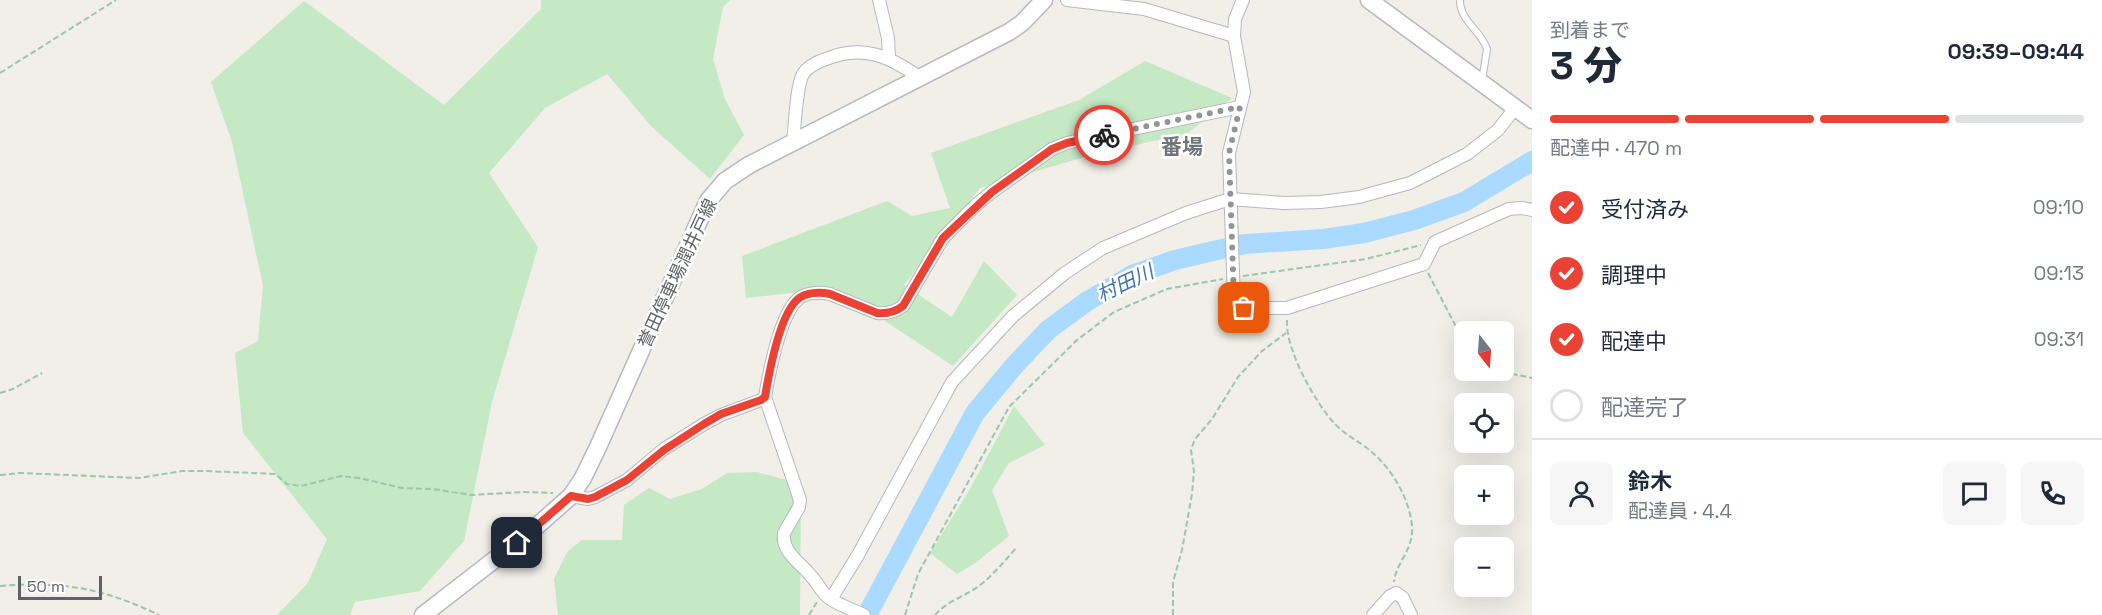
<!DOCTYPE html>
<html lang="ja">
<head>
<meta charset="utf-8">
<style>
  body { margin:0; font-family:"Space Grotesk","Noto Sans JP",sans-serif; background:#f6f6f7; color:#1f2937; height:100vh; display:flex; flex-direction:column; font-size:22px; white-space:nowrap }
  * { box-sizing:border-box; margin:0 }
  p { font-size:20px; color:#747a83 }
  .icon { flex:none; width:33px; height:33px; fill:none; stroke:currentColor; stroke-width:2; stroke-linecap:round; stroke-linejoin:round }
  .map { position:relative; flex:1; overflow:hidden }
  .panel { display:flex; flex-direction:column; background:#fff; width:570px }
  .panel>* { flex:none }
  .needle { width:39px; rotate:163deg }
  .buttons { position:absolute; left:1454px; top:321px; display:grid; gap:12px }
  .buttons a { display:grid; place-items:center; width:60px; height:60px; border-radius:9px; background:#fff; box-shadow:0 6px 24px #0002; font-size:30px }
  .scale { position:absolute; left:18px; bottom:15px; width:84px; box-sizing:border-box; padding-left:6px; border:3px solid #5f6368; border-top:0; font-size:16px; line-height:21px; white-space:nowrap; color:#5f6368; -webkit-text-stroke:4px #fff; paint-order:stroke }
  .pin { position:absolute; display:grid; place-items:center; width:51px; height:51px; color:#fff; margin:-26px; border-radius:12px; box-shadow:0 3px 9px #0006 }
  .courier { position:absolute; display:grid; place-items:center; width:60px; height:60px; margin:-30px; border:4px solid #ea4335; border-radius:50%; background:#fff; color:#222; box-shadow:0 2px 8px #0007 }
  .summary em { font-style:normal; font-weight:800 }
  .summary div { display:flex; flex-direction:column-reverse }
  .summary { display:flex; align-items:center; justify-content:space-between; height:102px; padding:0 18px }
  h1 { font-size:39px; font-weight:800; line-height:45px }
  .bar { display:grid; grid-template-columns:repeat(4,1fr); gap:9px 6px; align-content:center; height:72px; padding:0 18px }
  .bar i { height:8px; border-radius:4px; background:#e0e1e3 }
  .bar .current { background:#ea4335 }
  .bar p { grid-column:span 4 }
  .line { display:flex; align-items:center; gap:15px; padding:0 18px; border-top:2px solid #e0e1e3 }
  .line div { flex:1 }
  .round { display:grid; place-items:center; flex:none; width:63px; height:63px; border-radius:9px; background:#f6f6f7 }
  ol { padding:0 18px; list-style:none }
  li { display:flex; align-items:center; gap:18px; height:66px }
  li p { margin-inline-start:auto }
  li .icon { padding:6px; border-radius:50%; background:#ea4335; color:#fff; stroke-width:4 }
  li:last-child { color:#747a83 }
  li i { width:33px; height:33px; border:3px solid #e0e1e3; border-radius:50% }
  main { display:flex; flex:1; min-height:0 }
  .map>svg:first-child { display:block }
  .green { fill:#c5e8c5 }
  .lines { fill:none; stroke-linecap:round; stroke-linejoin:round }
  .river { stroke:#aadaff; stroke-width:20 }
  .lane-casing { stroke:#b5b8bc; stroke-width:8 }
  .street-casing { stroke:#b5b8bc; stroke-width:14 }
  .secondary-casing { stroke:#b6babf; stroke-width:19 }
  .path { stroke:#9cc7a9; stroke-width:2; stroke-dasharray:6 3; stroke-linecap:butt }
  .lane { stroke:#fff; stroke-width:6 }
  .street { stroke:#fff; stroke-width:12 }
  .secondary { stroke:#fff; stroke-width:16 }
  .done { stroke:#929495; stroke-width:6; stroke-dasharray:0 10.8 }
  .route { stroke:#ea4335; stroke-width:8 }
  .labels { text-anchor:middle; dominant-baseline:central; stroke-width:5; stroke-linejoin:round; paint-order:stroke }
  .street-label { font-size:18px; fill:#5f6368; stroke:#fff }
  .water-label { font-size:20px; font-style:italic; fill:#4174aa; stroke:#fff }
  .quarter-label { font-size:21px; font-weight:bold; fill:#70757a; stroke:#fff }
</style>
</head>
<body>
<main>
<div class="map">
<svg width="1532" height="615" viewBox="0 0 1532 615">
  <rect width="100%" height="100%" fill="#f1efe8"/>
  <!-- green -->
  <g class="green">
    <path d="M 541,0 L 730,0 L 723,7 L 713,59 L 725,99 L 744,135 L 710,179 L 651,126 L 607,74 L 545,108 L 489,173 L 538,247 L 492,402 L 464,541 L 420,591 L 355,602 L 350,615 L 277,615 L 308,583 L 327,539 L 243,433 L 235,353 L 258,341 L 263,286 L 232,142 L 211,82 L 304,1 L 444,105 L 541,9 Z"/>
    <path d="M 1145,61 L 1232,98 L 1188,133 L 1084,157 L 980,188 L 904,285 L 952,317 L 984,261 L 1017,295 L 953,366 L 835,288 L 746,298 L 742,256 L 887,201 L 912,216 L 950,208 L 931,153 L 1079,100 Z"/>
    <path d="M 1014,406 L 1045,445 L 1009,463 L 992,490 L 1009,536 L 974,564 L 957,574 L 930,553 L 970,489 Z"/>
    <path d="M 757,472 L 801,484 L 800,615 L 558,615 L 554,579 L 567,552 L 582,540 L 622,540 L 624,505 L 649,488 L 670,499 L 702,489 L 727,473 Z"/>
  </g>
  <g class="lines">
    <!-- river -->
    <path class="river" d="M 867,615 L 975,413 L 1014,366 L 1048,330 L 1086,302 L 1132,275 L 1175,260 L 1213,251 L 1245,244 L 1323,239 L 1364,233 L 1414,220 L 1464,202 L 1532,161"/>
    <defs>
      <path id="lane" d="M 1460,0 C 1460,22 1481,30 1487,49 L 1482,81"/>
      <g id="street">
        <path d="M 879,0 L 888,38 L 889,58"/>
        <path d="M 1067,0 L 1144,9 L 1234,36"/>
        <path d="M 1243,0 L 1235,19 L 1234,36 L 1244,92 L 1229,153 L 1234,301 L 1244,308 L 1287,308 L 1424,264 L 1435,242 L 1509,209 L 1522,208 L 1532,210"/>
        <path d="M 793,142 C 795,126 796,87 803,74 C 808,66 817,62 826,59 C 862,44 890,56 920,78"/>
        <path d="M 765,397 L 800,500 L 799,507 L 784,533 C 781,552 801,563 811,576 C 818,583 821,592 829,598 C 839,605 853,610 864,615"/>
        <path d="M 571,496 L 588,499 L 595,497 L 627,480 L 664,449 L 704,424 L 721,415 L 761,400 L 765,397 C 769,373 780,315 798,299 C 806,292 820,292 830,294 L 877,313 C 887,314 895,312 903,306 L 943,238 L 977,204 L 992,192 L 1052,149 L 1067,143 L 1089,138 L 1240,107"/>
        <path d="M 831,599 L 858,555 L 952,382 L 1013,316 L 1065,273 L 1103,248 L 1186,213 L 1230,199 L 1284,203 L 1321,202 L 1359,197 L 1410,183 L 1467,154 L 1498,130 L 1515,108"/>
        <path d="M 1373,615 L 1390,596 L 1396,593 L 1403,598 L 1411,615"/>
      </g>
      <g id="secondary">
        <path d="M 1369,0 L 1532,120"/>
        <path d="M 423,615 L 529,533 L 571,496 L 583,478 L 598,447 L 708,201 L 725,181 L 749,165 L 1009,32 L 1022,23 L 1044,0"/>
      </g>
    </defs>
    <!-- lane casing -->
    <use href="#lane" class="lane-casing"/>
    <!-- street casing -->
    <use href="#street" class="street-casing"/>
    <!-- secondary casing -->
    <use href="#secondary" class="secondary-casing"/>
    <!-- path -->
    <g class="path">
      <path d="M 0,73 L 116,0"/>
      <path d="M 1428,273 L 1464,342"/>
      <path d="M 1243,276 L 1366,259 L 1421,245"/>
      <path d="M 1287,320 C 1285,349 1315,402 1334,423 C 1343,433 1356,440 1367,448 C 1390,466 1409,496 1412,526 C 1414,550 1396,562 1394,582"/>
      <path d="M 1494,370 L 1532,378"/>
      <path d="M 0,393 L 13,389 L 42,373"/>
      <path d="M 0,475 L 21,473 L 139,478 L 182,471 L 205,471 L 275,474 L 287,484 L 301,486 L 341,476 L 359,478 L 402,488 L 433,489 L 471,495 L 524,492 L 553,493"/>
      <path d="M 0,586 C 62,581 103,588 159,615"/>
      <path d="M 809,615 L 817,602"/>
      <path d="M 905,615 L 918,574 L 1009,407 L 1077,340 L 1114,312 L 1167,289 L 1223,279"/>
      <path d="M 935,615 C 947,601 964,597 979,586 C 993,575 1004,562 1016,548"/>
      <path d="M 1173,615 L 1173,582 L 1182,550 L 1192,494 L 1194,471 L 1191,450 L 1195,439 L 1212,419 L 1238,377 L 1262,351 L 1286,333"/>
    </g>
    <!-- lane -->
    <use href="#lane" class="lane"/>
    <!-- street -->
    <use href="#street" class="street"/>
    <!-- secondary -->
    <use href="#secondary" class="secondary"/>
  </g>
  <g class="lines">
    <!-- done -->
    <path class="done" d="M 1104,135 L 1240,107 L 1229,153 L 1234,301 L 1244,308"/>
    <!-- route -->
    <path class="route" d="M 517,543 L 571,496 L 588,499 L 595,497 L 627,480 L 664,450 L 704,424 L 721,414 L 761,400 L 765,397 C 769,373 779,315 798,299 C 806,292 820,292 830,294 L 877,313 C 887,314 895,312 903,306 L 943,238 L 992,192 L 1052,149 L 1067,143 L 1104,135"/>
  </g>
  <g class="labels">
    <!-- street labels -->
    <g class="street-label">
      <text transform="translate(677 273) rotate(-65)">誉田停車場潤井戸線</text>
    </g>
    <!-- water labels -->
    <g class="water-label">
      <text transform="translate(1125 283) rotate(-25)">村田川</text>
    </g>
    <!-- quarter labels -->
    <g class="quarter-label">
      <text x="1182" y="146">番場</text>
    </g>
  </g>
</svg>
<div class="buttons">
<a><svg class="needle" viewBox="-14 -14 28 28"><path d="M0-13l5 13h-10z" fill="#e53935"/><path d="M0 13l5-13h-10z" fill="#747a83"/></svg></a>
<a><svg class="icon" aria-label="locate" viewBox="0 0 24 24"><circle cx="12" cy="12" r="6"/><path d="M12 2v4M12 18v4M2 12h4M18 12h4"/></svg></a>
<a>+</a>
<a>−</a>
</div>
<div class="scale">50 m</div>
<div class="pin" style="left:1244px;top:308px;background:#ea580c"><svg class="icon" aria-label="bag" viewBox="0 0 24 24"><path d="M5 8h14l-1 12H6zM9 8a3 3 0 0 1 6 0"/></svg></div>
<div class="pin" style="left:517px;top:543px;background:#1f2937"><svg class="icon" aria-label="home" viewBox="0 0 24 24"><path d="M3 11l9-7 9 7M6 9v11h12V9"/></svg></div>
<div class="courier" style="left:1104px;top:135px"><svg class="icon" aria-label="bike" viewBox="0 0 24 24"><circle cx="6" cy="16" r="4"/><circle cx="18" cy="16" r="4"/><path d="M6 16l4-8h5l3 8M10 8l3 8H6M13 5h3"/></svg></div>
</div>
<section class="panel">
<div class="summary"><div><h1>3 分</h1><p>到着まで</p></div><em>09:39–09:44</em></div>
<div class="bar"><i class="current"></i><i class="current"></i><i class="current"></i><i></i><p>配達中 · 470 m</p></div>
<ol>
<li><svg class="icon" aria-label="check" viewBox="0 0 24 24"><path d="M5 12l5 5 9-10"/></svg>受付済み<p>09:10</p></li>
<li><svg class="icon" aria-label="check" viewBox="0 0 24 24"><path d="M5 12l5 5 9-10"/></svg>調理中<p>09:13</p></li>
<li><svg class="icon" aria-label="check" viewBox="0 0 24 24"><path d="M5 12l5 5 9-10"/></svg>配達中<p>09:31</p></li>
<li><i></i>配達完了</li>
</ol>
<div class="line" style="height:108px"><a class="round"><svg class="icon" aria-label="person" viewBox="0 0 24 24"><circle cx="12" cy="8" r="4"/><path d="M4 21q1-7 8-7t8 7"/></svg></a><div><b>鈴木</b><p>配達員 · 4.4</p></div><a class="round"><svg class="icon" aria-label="chat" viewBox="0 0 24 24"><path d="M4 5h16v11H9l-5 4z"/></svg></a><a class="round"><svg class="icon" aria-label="phone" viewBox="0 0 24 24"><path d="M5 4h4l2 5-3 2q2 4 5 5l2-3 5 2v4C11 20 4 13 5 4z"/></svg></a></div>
</section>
</main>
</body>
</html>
